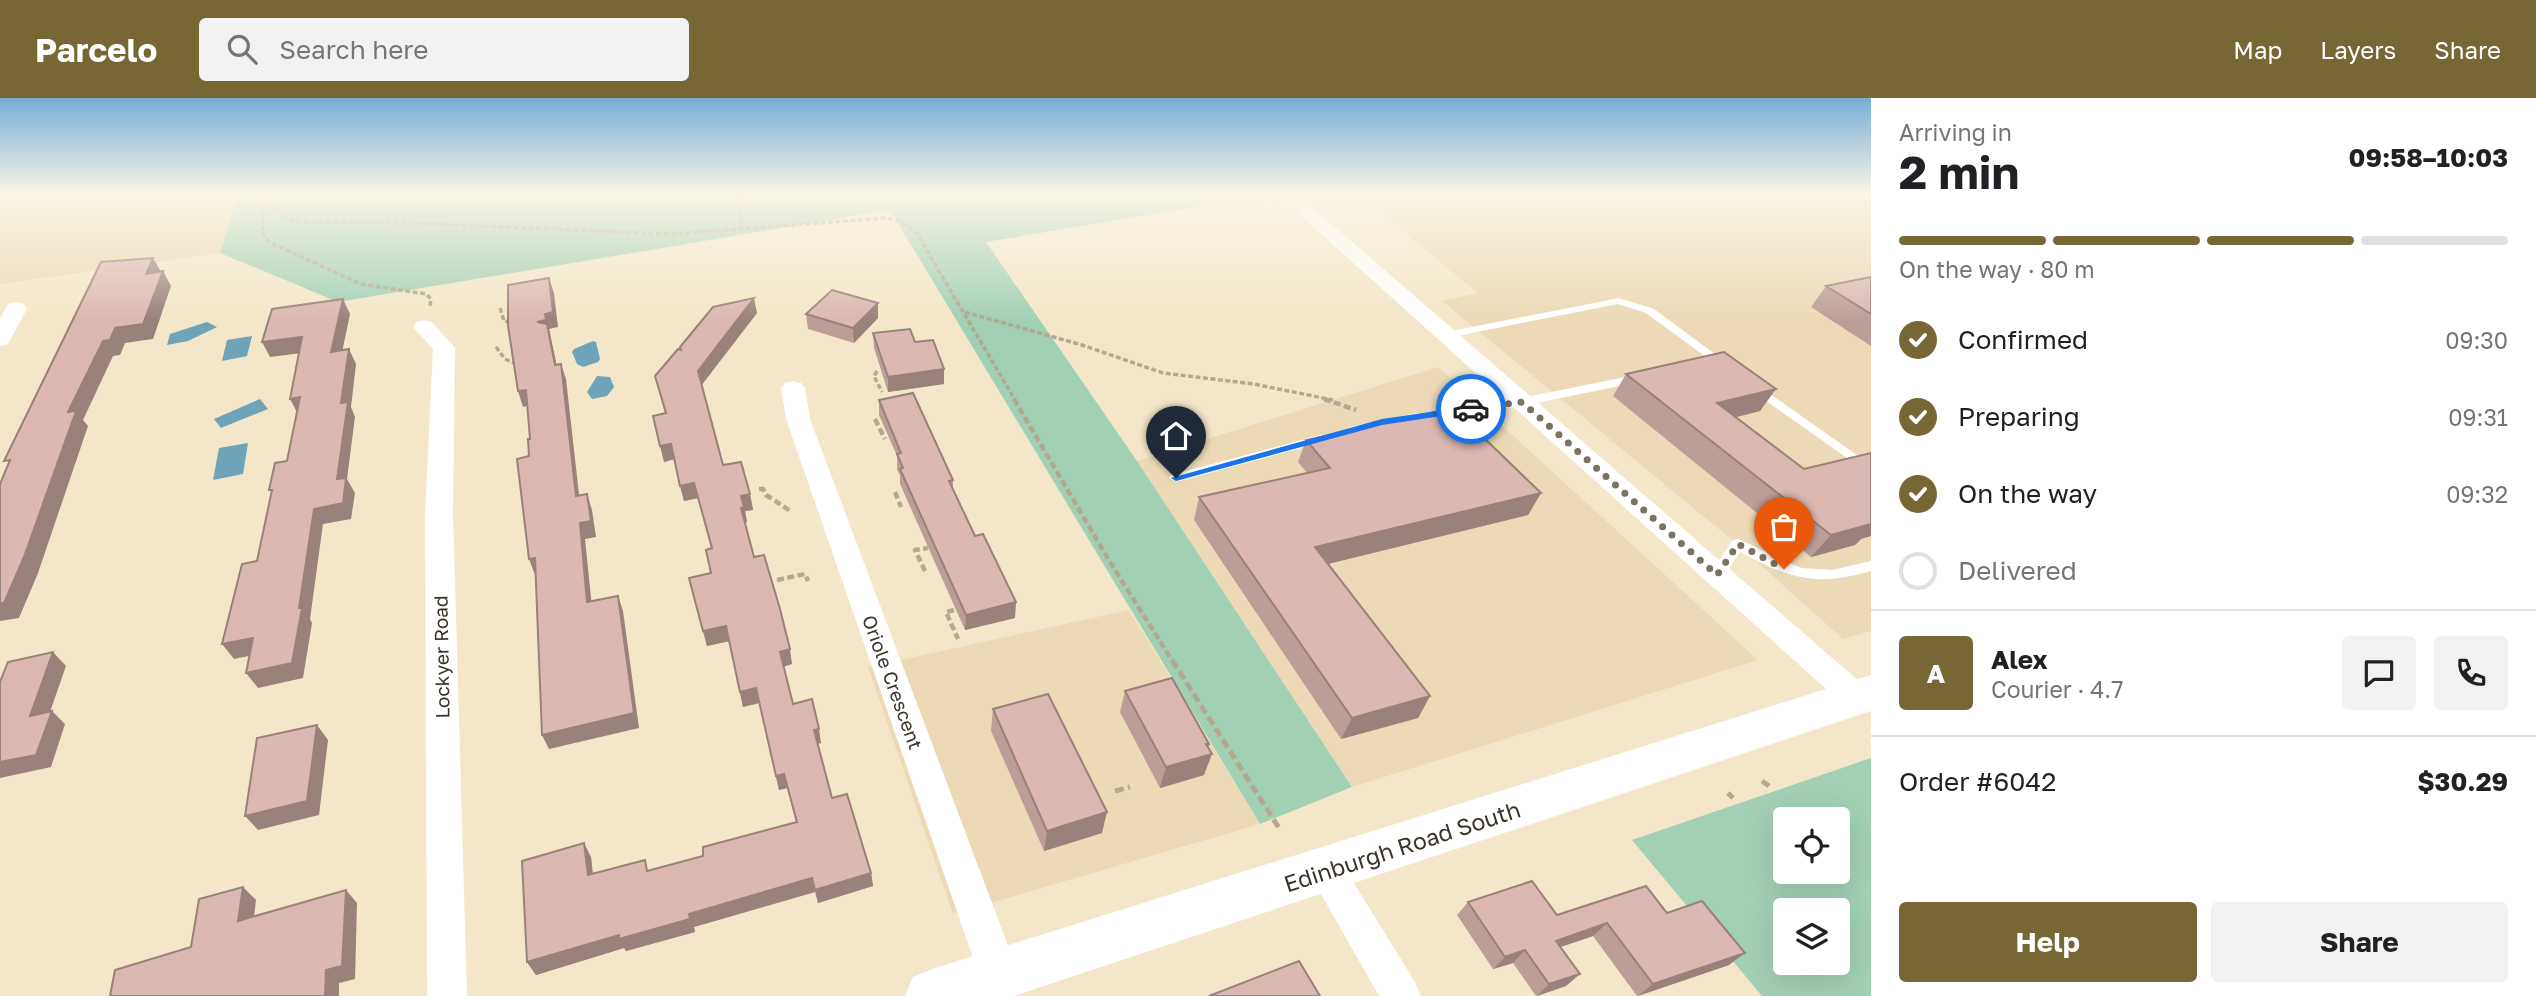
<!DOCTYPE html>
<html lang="en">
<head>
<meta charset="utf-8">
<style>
  body { margin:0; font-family:"Golos Text",sans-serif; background:#f2f2f2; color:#202124; height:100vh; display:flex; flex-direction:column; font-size:26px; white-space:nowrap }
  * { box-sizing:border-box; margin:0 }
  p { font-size:23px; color:#757577 }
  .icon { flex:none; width:38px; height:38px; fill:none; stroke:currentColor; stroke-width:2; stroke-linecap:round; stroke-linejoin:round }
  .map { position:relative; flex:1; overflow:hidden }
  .sheet { display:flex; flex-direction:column; background:#fff; width:665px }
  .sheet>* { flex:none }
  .controls { position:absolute; left:1773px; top:709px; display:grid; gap:14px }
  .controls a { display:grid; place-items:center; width:77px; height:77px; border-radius:7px; background:#fff; box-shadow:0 7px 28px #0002; font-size:35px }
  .pin { position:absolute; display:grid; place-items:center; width:60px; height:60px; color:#fff; margin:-72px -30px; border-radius:50% 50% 50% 0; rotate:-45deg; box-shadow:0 0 7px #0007 }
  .pin .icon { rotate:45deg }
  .courier { position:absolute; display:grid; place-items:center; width:70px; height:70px; margin:-35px; border:5px solid #1a73e8; border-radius:50%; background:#fff; color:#222; box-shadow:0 2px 9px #0007 }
  .summary em { font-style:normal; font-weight:700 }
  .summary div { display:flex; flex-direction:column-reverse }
  .summary { display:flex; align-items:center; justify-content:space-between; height:119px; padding:0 28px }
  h1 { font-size:46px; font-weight:700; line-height:52px }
  .bar { display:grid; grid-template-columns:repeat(4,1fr); gap:10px 7px; align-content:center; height:84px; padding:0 28px }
  .bar i { height:9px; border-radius:5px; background:#e0e0e0 }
  .bar .on { background:#766735 }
  .bar p { grid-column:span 4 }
  .line { display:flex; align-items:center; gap:18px; padding:0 28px; border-top:2px solid #e0e0e0 }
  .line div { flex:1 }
  .round { display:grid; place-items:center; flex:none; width:74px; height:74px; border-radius:7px; background:#f2f2f2 }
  ol { padding:0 28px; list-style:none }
  li { display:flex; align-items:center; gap:21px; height:77px }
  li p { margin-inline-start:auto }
  li .icon { padding:7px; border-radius:50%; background:#766735; color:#fff; stroke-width:4 }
  li:last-child { color:#757577 }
  li i { width:38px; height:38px; border:4px solid #e0e0e0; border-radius:50% }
  .primary-button { display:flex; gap:14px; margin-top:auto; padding:14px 28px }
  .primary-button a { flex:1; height:80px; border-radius:7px; background:#766735; color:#fff; font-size:28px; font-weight:700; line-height:80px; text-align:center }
  .primary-button a+a { background:#f2f2f2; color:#202124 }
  header { display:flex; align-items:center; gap:42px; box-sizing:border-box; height:98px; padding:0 35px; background:#766735; color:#fff }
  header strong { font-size:33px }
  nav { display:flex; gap:38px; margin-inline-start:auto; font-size:24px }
  .search { width:490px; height:63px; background:#f2f2f2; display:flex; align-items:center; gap:18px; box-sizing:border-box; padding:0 24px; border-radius:7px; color:#757577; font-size:26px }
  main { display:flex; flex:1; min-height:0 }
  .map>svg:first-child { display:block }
  .built { fill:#ebdab5 }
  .green { fill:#a2d0b5; fill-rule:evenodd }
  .water { fill:#6fa4b8 }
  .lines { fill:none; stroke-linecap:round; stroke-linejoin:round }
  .path-far2 { stroke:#b3a991; stroke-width:3.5; stroke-dasharray:5 2.5; stroke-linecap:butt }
  .path-far1 { stroke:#b3a991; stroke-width:4.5; stroke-dasharray:7 3.5; stroke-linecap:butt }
  .path { stroke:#b3a991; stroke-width:5; stroke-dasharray:9 4.5; stroke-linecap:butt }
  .lane { fill:#fff; fill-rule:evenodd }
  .street { fill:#fff; fill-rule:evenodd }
  .secondary { fill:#fff; fill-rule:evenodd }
  .wall { fill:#bc9e98 }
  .shaded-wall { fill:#99817c }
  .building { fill:#dbb8b1; stroke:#99817c; stroke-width:2 }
  .route { fill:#1a73e8 }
  .done { stroke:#7b7361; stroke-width:7; stroke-dasharray:0 12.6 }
  .labels { text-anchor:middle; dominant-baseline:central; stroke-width:6; stroke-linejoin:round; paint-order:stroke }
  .street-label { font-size:19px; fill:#3a3429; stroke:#fff }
  .near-street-label { font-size:23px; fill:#3a3429; stroke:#fff }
</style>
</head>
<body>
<header>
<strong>Parcelo</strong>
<div class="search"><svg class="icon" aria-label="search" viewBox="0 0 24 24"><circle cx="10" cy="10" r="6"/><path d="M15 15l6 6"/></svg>Search here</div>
<nav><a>Map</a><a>Layers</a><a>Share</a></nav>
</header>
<main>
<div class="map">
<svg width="1871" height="898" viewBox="0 0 1871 898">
  <rect width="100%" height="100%" fill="#f4e7c9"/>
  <!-- built -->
  <g class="built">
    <path d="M 0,97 L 238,97 L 220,155 L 0,186 Z"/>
    <path d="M 1317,97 L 1852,97 L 1871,108 L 1871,533 L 1843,541 L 1737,446 L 1442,203 L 1478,195 L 1361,99 L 1324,104 Z"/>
    <path d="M 1438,269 L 1758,562 L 1352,689 L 1137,363 Z"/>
    <path d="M 1129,512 L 1260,726 L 953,816 L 868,569 Z"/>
  </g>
  <!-- green -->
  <g class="green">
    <path d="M 238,97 L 1270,97 L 986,144 L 1137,363 L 1352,689 L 1260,726 L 890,112 L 338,204 L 220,155 Z"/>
    <path d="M 1871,660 L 1871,898 L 1762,898 L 1632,742 ZM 1785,721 L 1838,721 L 1838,774 L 1785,774 ZM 1785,812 L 1838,812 L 1838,864 L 1785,864 Z"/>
  </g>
  <!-- water -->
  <g class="water">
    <path d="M 207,224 L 217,229 L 188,243 L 167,247 L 170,236 Z"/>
    <path d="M 252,238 L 247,258 L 222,263 L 227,242 Z"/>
    <path d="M 593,243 L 596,244 L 600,261 L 598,264 L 583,269 L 577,266 L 572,254 L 574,251 Z"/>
    <path d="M 597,278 L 610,279 L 614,289 L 607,298 L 592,301 L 587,294 Z"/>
    <path d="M 260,301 L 268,311 L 221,330 L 214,321 Z"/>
    <path d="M 248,345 L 243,376 L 213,382 L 219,350 Z"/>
  </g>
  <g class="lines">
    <!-- path-far2 -->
    <g class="path-far2">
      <path d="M 264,97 L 263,137 L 271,145 L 361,186 L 426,196 L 431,201 L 430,208"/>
      <path d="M 739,97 L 742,132"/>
      <path d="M 264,105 L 292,123 L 304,124 L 412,125 L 672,136 L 886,120 L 900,123 L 916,134 L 1015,302"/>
      <path d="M 500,210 L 504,223 L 511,224"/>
      <path d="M 965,214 L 1082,247 L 1163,275 L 1254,286 L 1333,302"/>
      <path d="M 496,249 L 505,261 L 514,265"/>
      <path d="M 877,273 L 874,278 L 882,294"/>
    </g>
    <!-- path-far1 -->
    <g class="path-far1">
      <path d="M 1014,301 L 1110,464 L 1173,564"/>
      <path d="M 1324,301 L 1356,312"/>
      <path d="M 875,321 L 885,341"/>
      <path d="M 759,391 L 763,391 L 766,397 L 792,414"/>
      <path d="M 895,394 L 901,409"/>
      <path d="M 925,473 L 915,452 L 928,450"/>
      <path d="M 777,482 L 805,476 L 808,483"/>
      <path d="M 954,512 L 946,514 L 958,541"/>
    </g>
    <!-- path -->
    <g class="path">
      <path d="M 1172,562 L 1279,730"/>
      <path d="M 1762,683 L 1769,688"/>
      <path d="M 1115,693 L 1130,689"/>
      <path d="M 1728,695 L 1733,700"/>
    </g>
    <!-- lane -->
    <g class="lane">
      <path d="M 1619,200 L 1654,211 L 1731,268 L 1725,271 L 1721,270 L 1646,215 L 1618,206 L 1446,240 L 1440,237 L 1446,234 Z"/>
      <path d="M 1640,276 L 1646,280 L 1644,283 L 1522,308 L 1439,319 L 1433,315 L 1439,311 L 1522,300 Z"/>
      <path d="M 1756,286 L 1871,367 L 1871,377 L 1752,293 L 1752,287 Z"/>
      <path d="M 1416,315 L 1420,316 L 1422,319 L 1420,322 L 1350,337 L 1344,333 L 1350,329 Z"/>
      <path d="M 1320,337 L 1324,338 L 1326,341 L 1324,344 L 1176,384 L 1169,380 L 1171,377 Z"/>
      <path d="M 1738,441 L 1801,470 L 1832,472 L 1871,463 L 1871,473 C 1815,489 1790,481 1740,454 L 1722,481 L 1712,481 L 1710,477 L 1712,473 L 1733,442 Z"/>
    </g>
    <!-- street -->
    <g class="street">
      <path d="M 1278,97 L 1298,97 L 1868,591 L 1871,596 L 1868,609 L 1857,613 L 1846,609 Z"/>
      <path d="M 16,204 L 24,206 L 27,211 L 8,246 L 0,248 L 0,220 L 8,206 Z"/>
      <path d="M 424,222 L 432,224 L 455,250 L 453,415 L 467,898 L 427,898 L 425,415 L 433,251 L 413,229 L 416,224 Z"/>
      <path d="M 793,283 L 801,285 L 805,290 L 810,321 L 1019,877 L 1013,891 L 999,897 L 985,891 L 979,877 L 786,321 L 781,290 L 785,285 Z"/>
      <path d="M 1326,756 L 1339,761 L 1415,884 L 1421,898 L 1379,898 L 1308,773 L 1313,761 Z"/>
    </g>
    <!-- secondary -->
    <path class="secondary" d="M 1871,577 L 1871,613 L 1014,898 L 905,898 L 913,879 L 932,871 Z"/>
  </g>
  <!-- wall -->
  <g class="wall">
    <path d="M 1871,179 L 1871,248 L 1811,209 L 1826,188 Z"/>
    <path d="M 878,205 L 878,220 L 854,245 L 808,231 L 806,216 Z"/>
    <path d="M 757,215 L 701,287 L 723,367 L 750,396 L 753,412 L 745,413 L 747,424 L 745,425 L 754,459 L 792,566 L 784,568 L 793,606 L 821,645 L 818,646 L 832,700 L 871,775 L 873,788 L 818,805 L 815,794 L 694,829 L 695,834 L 626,853 L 624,850 L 536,877 L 527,864 L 591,759 L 593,776 L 650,772 L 703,758 L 796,724 L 787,690 L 779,692 L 759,605 L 743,609 L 729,543 L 707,548 L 689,480 L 711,475 L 711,450 L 698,400 L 684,403 L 674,361 L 664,364 L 665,315 L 655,278 L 681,252 Z"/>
    <path d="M 873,235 L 944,286 L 888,294 L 874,250 Z"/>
    <path d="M 1626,276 L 1760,313 L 1735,319 L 1861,441 L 1855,447 L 1811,459 L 1613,298 Z"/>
    <path d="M 879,302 L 953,382 L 953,391 L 1015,520 L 965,532 L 900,386 L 900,377 L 897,372 L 897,358 L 879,317 Z"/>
    <path d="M 1306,342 L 1541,395 L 1528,417 L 1328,466 L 1430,598 L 1418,620 L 1341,641 L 1194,422 L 1199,399 L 1307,375 L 1298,364 Z"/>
    <path d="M 1125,593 L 1209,646 L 1204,677 L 1160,690 L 1120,614 Z"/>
    <path d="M 993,611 L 1102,735 L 1044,753 L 991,633 Z"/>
    <path d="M 1468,804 L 1557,817 L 1667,815 L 1729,867 L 1637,898 L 1593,838 L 1560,849 L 1566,888 L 1536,898 L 1513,865 L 1493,871 L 1457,817 Z"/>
  </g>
  <!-- shaded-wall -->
  <g class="shaded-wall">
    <path d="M 153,160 L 161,174 L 146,176 Z"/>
    <path d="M 163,173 L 171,188 L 153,241 L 125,245 L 120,257 L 113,258 L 83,322 L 88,328 L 38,475 L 19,520 L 0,523 L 0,505 L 68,314 L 103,243 Z"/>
    <path d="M 549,180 L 554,195 L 558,229 L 549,231 L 560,282 L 537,224 L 545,216 Z"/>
    <path d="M 754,200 L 757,215 L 701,288 L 698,273 Z"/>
    <path d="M 343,201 L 350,216 L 339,269 L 331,254 Z"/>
    <path d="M 878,205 L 878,220 L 854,245 L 853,230 Z"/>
    <path d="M 302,239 L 310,254 L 270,259 L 262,244 Z"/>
    <path d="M 349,251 L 356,266 L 351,309 L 355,319 L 347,381 L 355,395 L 351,421 L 323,426 L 310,521 L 312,525 L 303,580 L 258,590 L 246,575 L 299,510 L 314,411 L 341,305 Z"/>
    <path d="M 561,266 L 566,281 L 581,414 L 576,398 Z"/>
    <path d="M 944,271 L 944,286 L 888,294 L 888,279 Z"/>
    <path d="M 1776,291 L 1760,313 L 1702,328 L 1717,305 Z"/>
    <path d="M 526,292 L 531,307 L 523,309 L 518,293 Z"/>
    <path d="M 300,299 L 298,316 L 290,301 Z"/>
    <path d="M 671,346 L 675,361 L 664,364 L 660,348 Z"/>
    <path d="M 694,385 L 698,400 L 684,403 L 680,388 Z"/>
    <path d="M 1541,395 L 1528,417 L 1307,471 L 1315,449 Z"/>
    <path d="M 587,396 L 592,412 L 596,439 L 585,441 L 593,519 L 587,504 L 580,425 Z"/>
    <path d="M 750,396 L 753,412 L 745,413 L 747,424 L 744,425 L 741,410 L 741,398 Z"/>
    <path d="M 1871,421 L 1871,438 L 1861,441 L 1855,447 L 1811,459 L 1831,437 Z"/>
    <path d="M 535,460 L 541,475 L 535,477 L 529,461 Z"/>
    <path d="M 618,498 L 623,513 L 639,630 L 549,651 L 542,637 Z"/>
    <path d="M 1016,504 L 1015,520 L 965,532 L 966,517 Z"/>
    <path d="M 726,528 L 730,543 L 707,548 L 703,533 Z"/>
    <path d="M 253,540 L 264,555 L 234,561 L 222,546 Z"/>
    <path d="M 790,551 L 792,566 L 783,569 L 780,554 Z"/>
    <path d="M 53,554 L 66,568 L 44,631 L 30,618 Z"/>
    <path d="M 756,590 L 759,605 L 743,609 L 740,594 Z"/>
    <path d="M 1430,598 L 1418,620 L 1341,641 L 1352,620 Z"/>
    <path d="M 52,613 L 65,626 L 51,669 L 0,680 L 0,664 Z"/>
    <path d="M 317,627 L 328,642 L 319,717 L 258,732 L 245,718 Z"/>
    <path d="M 819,631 L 821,645 L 816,646 L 814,632 Z"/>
    <path d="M 1206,646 L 1209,646 L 1205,658 L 1212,656 L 1204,677 L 1160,690 L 1166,669 Z"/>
    <path d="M 784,676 L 787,690 L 779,692 L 776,678 Z"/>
    <path d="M 1107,714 L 1102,735 L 1044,753 L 1047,733 Z"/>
    <path d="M 584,745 L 591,759 L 594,791 L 588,777 Z"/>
    <path d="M 871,775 L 873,788 L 818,805 L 815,792 Z"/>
    <path d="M 812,780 L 815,794 L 694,829 L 695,834 L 626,853 L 624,850 L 536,877 L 527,864 Z"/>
    <path d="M 243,789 L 256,802 L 252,836 L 238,823 Z"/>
    <path d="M 346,792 L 357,805 L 355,881 L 339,885 L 339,898 L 325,898 L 326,872 Z"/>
    <path d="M 1607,825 L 1593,838 L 1543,855 L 1556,843 Z"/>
    <path d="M 1525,852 L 1513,865 L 1493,871 L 1505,859 Z"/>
    <path d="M 1745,855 L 1729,867 L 1638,898 L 1653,886 Z"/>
    <path d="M 1580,876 L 1566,888 L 1537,898 L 1549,886 Z"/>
  </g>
  <!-- building -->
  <g class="building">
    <path d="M 153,160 L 146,176 L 163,173 L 143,226 L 115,230 L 110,242 L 103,243 L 68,314 L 76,313 L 24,459 L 4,505 L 0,505 L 0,386 L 10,362 L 4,363 L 101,164 Z"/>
    <path d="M 1871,179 L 1871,216 L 1826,188 Z"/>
    <path d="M 549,180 L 553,214 L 545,216 L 546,222 L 537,224 L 547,226 L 555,267 L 561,266 L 576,398 L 587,396 L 591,423 L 580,425 L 587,504 L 618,498 L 634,615 L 542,637 L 535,460 L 529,461 L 517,361 L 529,358 L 528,341 L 530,341 L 526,292 L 518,293 L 508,228 L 508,187 Z"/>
    <path d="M 832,192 L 878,205 L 853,230 L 806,216 Z"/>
    <path d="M 754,200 L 698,273 L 723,367 L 741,364 L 750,396 L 741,398 L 744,409 L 741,410 L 754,459 L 764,457 L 780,511 L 790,551 L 780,554 L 793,606 L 812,601 L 819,631 L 814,632 L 832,700 L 847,696 L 871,775 L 815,792 L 812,780 L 689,816 L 690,821 L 619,841 L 619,837 L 527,864 L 522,763 L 584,745 L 588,777 L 645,762 L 647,773 L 703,758 L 703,749 L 797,724 L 784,676 L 776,678 L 756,590 L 740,594 L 726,528 L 703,533 L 689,480 L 711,475 L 706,452 L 712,450 L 694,385 L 680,388 L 671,346 L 660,348 L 653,318 L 666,315 L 655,278 L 678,251 L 681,252 L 680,249 L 713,209 Z"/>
    <path d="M 343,201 L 331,254 L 349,251 L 341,305 L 348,304 L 337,381 L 346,380 L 343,405 L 314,411 L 299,510 L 302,510 L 292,565 L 246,575 L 253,540 L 222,546 L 242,466 L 257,463 L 272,392 L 269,392 L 275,365 L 287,363 L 300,299 L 290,301 L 302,239 L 262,244 L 272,211 Z"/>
    <path d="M 910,231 L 915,244 L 933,242 L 944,271 L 888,279 L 873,235 Z"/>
    <path d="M 1724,254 L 1776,291 L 1717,305 L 1804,371 L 1871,355 L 1871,426 L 1831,437 L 1626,276 Z"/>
    <path d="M 913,295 L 953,382 L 949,383 L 975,438 L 983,436 L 1016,504 L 966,517 L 900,371 L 903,370 L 897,356 L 901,355 L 879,302 Z"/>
    <path d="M 1453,310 L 1541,395 L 1315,449 L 1430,598 L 1352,620 L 1199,399 L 1330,370 L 1306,342 Z"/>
    <path d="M 53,554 L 30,618 L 52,613 L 36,657 L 0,664 L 0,584 L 8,564 Z"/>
    <path d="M 1172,580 L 1209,646 L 1206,646 L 1212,656 L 1166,669 L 1125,593 Z"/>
    <path d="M 1048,596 L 1107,714 L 1047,733 L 993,611 Z"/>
    <path d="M 317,627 L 307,703 L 245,718 L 257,640 Z"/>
    <path d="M 1532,783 L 1557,817 L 1646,788 L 1667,815 L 1702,803 L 1745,855 L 1653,886 L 1607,825 L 1556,843 L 1580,876 L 1549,886 L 1525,852 L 1505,859 L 1468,804 Z"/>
    <path d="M 243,789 L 238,823 L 346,792 L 342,868 L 326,872 L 325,898 L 110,898 L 115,872 L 191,849 L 199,801 Z"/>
    <path d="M 1299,863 L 1320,898 L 1209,898 Z"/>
  </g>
  <!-- sky -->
  <linearGradient id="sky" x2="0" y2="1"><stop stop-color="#77aed5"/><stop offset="0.43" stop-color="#faf4e7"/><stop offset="1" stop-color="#faf4e7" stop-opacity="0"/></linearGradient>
  <rect width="1871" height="223" fill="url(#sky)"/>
  <!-- route -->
  <path class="route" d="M 1471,308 L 1476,311 L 1474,313 L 1382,327 L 1176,383 L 1171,380 L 1382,321 Z"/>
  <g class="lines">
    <!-- done -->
    <path class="done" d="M 1471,311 L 1522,304 L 1717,477 L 1738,446 L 1784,471"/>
  </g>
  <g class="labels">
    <!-- street labels -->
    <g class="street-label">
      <text transform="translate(441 559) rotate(-91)">Lockyer Road</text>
      <text transform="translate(893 584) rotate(70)">Oriole Crescent</text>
    </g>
    <!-- near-street labels -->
    <g class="near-street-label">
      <text transform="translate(1402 748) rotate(-18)">Edinburgh Road South</text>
    </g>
  </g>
</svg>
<div class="controls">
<a><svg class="icon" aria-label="locate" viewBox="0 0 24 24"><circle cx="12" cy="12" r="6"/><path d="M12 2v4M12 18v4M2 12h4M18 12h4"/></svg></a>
<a><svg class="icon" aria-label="layers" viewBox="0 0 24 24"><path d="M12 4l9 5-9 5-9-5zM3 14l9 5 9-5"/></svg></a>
</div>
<div class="pin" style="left:1784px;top:471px;background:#ea580c"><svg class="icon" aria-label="bag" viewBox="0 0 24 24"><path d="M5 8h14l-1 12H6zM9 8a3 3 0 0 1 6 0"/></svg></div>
<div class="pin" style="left:1176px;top:380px;background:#1f2937"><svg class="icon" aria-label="home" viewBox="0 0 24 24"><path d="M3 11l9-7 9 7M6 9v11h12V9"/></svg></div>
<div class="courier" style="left:1471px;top:311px"><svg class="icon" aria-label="car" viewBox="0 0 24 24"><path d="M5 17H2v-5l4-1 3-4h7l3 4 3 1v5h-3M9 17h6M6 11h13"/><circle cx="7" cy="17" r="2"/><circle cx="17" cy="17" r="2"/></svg></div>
</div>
<section class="sheet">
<div class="summary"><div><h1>2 min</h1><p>Arriving in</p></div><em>09:58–10:03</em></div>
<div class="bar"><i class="on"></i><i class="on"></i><i class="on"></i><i></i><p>On the way · 80 m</p></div>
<ol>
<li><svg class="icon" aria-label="check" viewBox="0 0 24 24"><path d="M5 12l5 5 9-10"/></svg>Confirmed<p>09:30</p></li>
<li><svg class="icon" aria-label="check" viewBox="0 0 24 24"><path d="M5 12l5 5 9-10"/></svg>Preparing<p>09:31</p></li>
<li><svg class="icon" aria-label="check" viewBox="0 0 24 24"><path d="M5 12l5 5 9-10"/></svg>On the way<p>09:32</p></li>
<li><i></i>Delivered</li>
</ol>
<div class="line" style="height:126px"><b class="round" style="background:#766735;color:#fff">A</b><div><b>Alex</b><p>Courier · 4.7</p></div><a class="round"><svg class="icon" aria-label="chat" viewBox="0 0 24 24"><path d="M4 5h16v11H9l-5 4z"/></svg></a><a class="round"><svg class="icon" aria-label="phone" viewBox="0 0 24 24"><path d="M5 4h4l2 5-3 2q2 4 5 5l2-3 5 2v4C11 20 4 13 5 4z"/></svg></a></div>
<div class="line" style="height:91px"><div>Order #6042</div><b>$30.29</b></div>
<div class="primary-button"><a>Help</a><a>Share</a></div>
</section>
</main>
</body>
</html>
